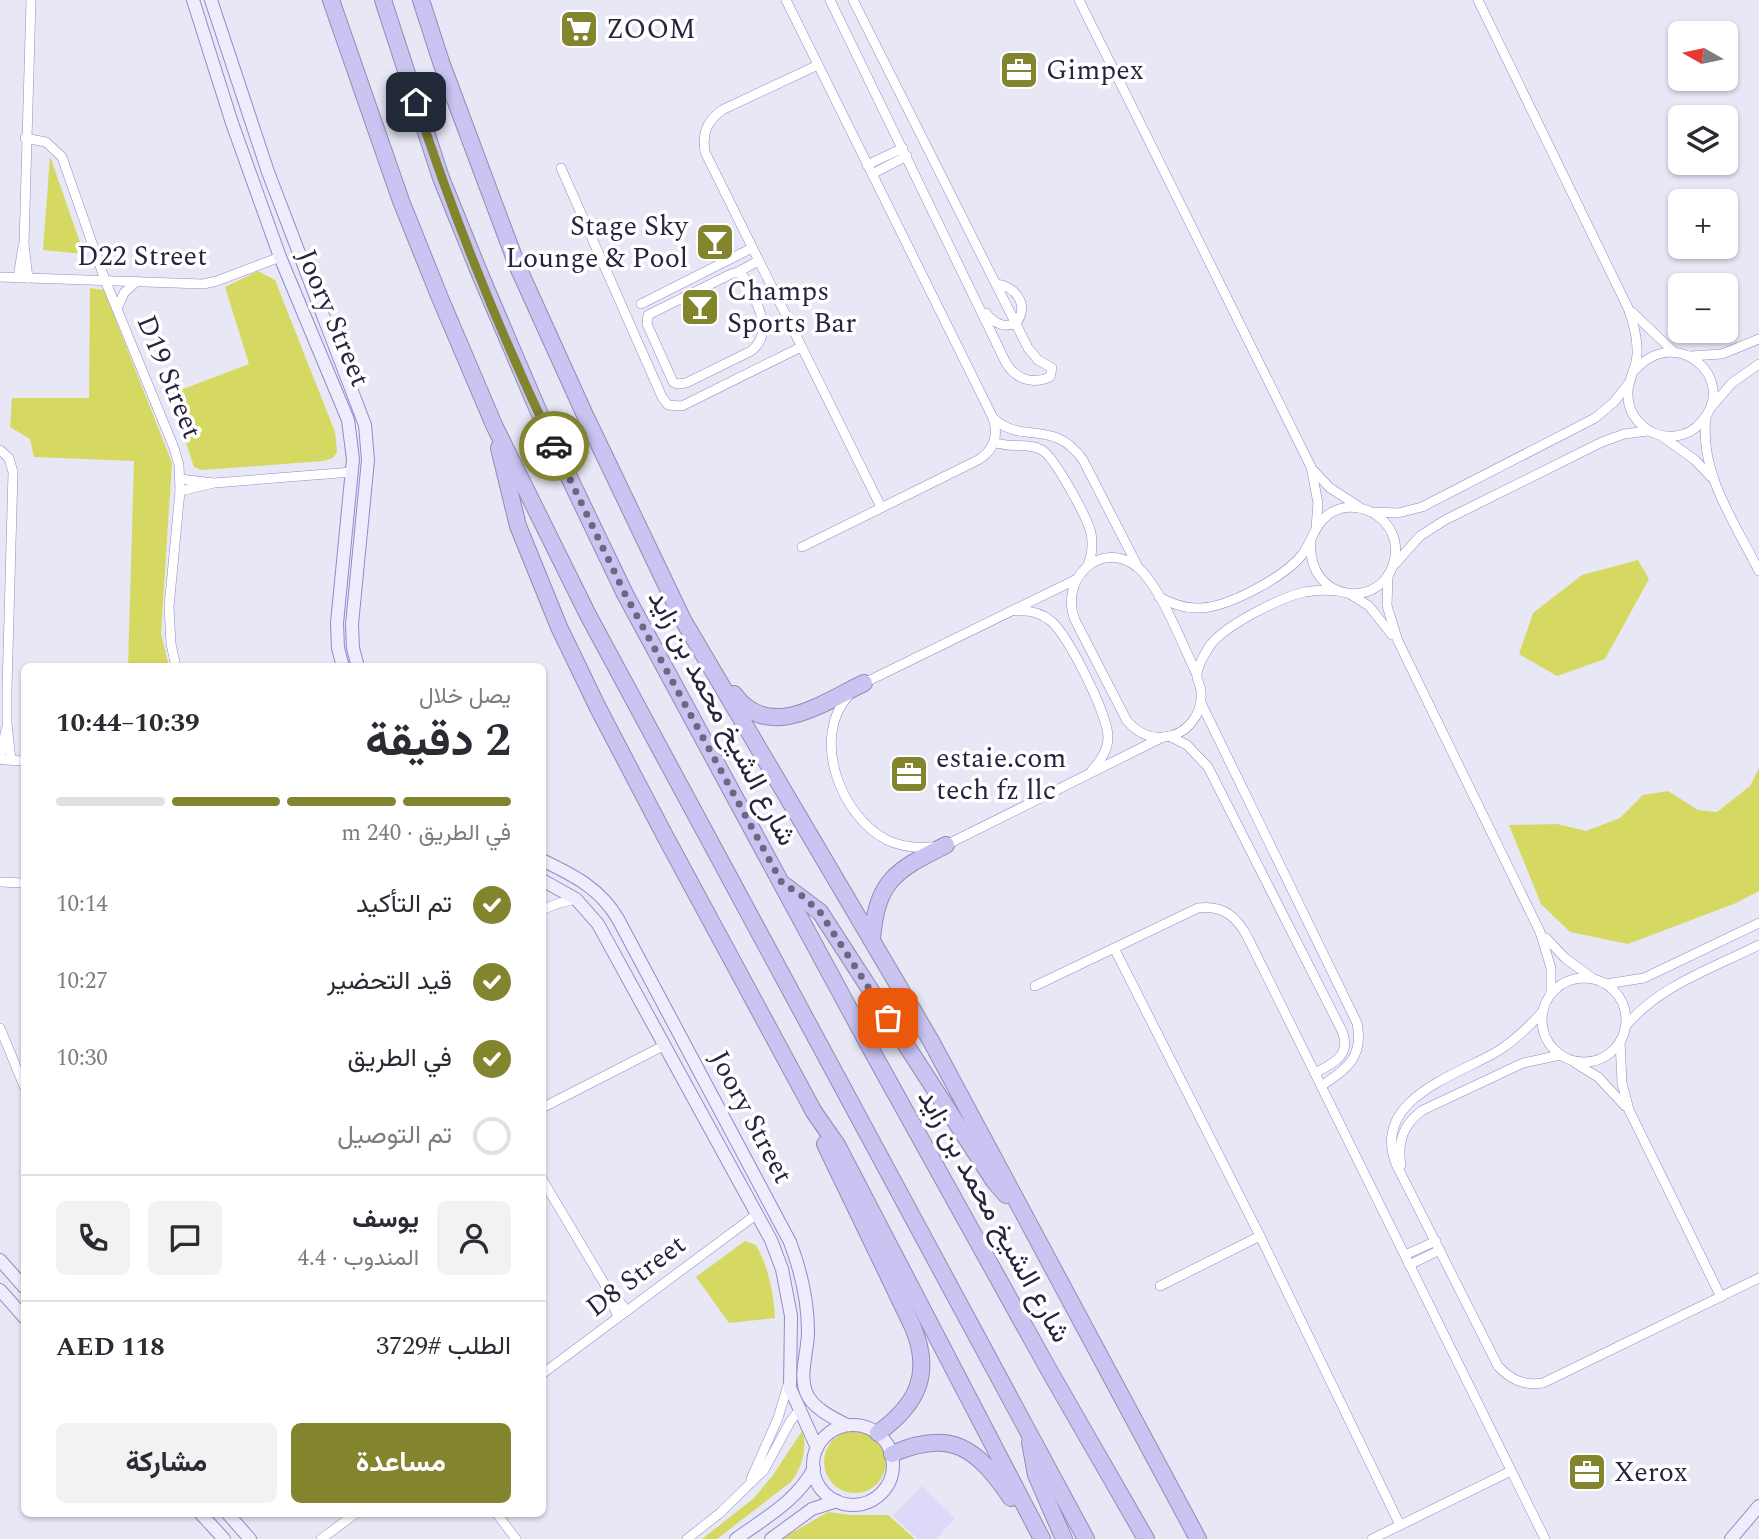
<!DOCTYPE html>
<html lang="ar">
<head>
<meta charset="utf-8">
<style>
  body { margin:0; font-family:Spectral,Vazirmatn,serif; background:#f2f2f3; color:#2b2b33; direction:rtl; height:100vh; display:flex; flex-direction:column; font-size:26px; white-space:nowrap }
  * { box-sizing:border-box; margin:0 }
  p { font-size:23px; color:#7c7c81 }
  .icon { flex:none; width:38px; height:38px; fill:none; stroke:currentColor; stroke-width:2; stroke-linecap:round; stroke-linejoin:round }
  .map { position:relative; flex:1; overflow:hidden; direction:ltr }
  .panel { position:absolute; left:21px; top:663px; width:525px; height:854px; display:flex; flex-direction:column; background:#fff; border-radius:10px; box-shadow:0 2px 5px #0004; direction:rtl }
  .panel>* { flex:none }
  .needle { width:46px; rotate:279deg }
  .buttons { position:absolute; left:1668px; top:21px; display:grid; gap:14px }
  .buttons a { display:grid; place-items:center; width:70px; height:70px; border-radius:10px; background:#fff; box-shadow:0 2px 5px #0004; font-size:35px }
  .pin { position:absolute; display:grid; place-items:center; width:60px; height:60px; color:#fff; margin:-30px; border-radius:14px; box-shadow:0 4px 10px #0006 }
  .courier { position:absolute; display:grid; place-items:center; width:70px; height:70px; margin:-35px; border:5px solid #82842e; border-radius:50%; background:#fff; color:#222; box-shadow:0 2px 9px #0007 }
  .head em { font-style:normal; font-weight:700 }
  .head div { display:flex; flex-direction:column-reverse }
  .head { display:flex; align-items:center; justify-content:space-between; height:119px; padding:0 35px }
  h1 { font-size:46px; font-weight:700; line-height:52px }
  .bar { display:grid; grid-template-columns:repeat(4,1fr); gap:10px 7px; align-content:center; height:84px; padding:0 35px }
  .bar i { height:9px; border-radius:5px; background:#e1e1e2 }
  .bar .current { background:#82842e }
  .bar p { grid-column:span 4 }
  .line { display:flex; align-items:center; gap:18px; padding:0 35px; border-top:2px solid #e1e1e2 }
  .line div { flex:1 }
  .round { display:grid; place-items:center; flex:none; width:74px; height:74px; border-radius:10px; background:#f2f2f3 }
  ol { padding:0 35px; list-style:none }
  li { display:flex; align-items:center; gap:21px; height:77px }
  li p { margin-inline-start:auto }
  li .icon { padding:7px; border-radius:50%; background:#82842e; color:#fff; stroke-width:4 }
  li:last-child { color:#7c7c81 }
  li i { width:38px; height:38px; border:4px solid #e1e1e2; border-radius:50% }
  .cta { display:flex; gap:14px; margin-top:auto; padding:14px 35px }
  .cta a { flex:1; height:80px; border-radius:10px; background:#82842e; color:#fff; font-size:28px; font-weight:700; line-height:80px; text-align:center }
  .cta a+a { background:#f2f2f3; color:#2b2b33 }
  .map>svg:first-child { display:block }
  .built { fill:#dcd9f9 }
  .green { fill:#d6d961 }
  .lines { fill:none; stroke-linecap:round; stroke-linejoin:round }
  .street-casing { stroke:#9489cd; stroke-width:10 }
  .secondary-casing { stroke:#9489cd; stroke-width:14 }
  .highway-casing { stroke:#918cb3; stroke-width:18 }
  .street { stroke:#fff; stroke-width:9 }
  .secondary { stroke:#efedfb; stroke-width:12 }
  .highway { stroke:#cac4f2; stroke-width:16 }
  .done { stroke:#6b687f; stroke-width:7; stroke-dasharray:0 12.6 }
  .route { stroke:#82842e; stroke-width:9 }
  .labels { text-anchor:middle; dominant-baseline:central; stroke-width:7; stroke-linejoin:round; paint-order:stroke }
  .poi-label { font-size:28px; fill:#28243f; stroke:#fff; text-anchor:start }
  .street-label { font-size:28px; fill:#28243f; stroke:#fff }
</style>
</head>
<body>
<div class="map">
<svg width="1759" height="1539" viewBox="0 0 1759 1539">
  <rect width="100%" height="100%" fill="#e8e7f6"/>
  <!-- built -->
  <path class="built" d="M 922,1486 L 955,1518 L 936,1539 L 918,1539 L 893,1516 Z"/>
  <!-- green -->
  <g class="green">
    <path d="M 50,156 L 84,254 L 43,250 Z"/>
    <path d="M 258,271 L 275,280 L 335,432 L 337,452 L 333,458 L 323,461 L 202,470 L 194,467 L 170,394 L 249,364 L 225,287 Z"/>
    <path d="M 90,288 L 104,290 L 172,463 L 161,633 L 169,667 L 128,667 L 134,461 L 34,457 L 30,439 L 10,427 L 12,398 L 89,398 Z"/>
    <path d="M 1638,560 L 1649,579 L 1605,659 L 1557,676 L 1519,654 L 1533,613 L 1582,575 Z"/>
    <path d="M 1759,768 L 1759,891 L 1736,903 L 1628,944 L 1570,932 L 1541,904 L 1509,825 L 1557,824 L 1586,831 L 1620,818 L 1643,795 L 1668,791 L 1698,810 L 1717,812 L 1750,786 Z"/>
    <path d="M 745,1241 L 756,1245 C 769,1268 773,1292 775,1318 L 729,1323 L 696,1277 Z"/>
    <path d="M 802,1431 C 808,1447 802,1468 791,1482 L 717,1539 L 702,1539 L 754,1498 L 773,1475 Z"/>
    <circle cx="855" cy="1462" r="31"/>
    <path d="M 828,1512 L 851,1515 L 888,1515 L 915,1539 L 781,1539 Z"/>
  </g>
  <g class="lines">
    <defs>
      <g id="street">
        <path d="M 786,0 L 993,418 C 999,436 994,450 978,460 L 802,547"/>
        <path d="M 830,0 L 1006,363 C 1016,379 1032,385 1050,377 L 1052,368 L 1038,360 L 1028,348 L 853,0"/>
        <path d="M 1079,0 L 1311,467 L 1318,503 L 1316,528"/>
        <path d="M 1478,0 L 1628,308 C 1634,324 1638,339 1637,355 C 1636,368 1629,378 1628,391 C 1626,417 1649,439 1675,436 C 1686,435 1695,430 1702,421 C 1739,380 1677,323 1635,370"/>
        <path d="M 818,65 L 722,110 C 707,121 702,133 705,152 L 881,507"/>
        <path d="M 25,138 L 46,142 L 62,157 L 105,280 L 174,448 L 179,465 L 180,491 L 169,607 L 171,644 L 176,667"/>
        <path d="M 867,165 L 903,148"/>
        <path d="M 561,168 L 662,397 L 668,405 L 682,406 L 801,347"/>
        <path d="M 872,174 L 907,156"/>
        <path d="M 738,272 L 744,277 C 754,299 777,331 751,351 L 686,383 L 677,384 L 673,382 L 647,324 L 648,315 L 731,274 Z"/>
        <path d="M 738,272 L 758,261"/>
        <path d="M 0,277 L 203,284 L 217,281 L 280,257"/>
        <path d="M 18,278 L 23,246"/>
        <path d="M 28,278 L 24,244 L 31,0"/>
        <path d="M 641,304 L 752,248"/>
        <path d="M 117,309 L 124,293 L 137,281"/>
        <path d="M 1632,312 L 1673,351"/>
        <path d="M 986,313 C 994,323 1003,329 1016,323 C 1030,306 1016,286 996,284"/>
        <path d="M 1690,356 L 1722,354 L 1759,339"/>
        <path d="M 1712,406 L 1732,383 L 1759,364"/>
        <path d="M 1706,417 C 1699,473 1735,523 1759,571"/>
        <path d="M 994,419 C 1024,445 1053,418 1083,460 L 1137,565"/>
        <path d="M 1663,437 L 1695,460 L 1711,477"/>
        <path d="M 994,442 C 1010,449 1027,442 1042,450 C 1055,458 1087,517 1091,533 C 1093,544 1092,555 1088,565"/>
        <path d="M 0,450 L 9,458 L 13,472 L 7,689 L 7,724 L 11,760"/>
        <path d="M 1314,471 L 1330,488 L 1358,506"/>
        <path d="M 180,479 L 213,483"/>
        <path d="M 180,491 L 214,483 L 352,472"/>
        <path d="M 1375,512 L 1398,513 L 1422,507 L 1595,418 L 1614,402 L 1628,384"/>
        <path d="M 1395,564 L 1420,536 L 1445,520 L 1602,442 L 1624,434 L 1648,431"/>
        <path d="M 1388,575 L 1387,606 L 1398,641 L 1540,932 L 1551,968 L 1551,993"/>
        <path d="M 1350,594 L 1369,606 L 1392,635"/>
        <path d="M 1159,597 C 1172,604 1185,609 1200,608 C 1229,607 1284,577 1302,555 C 1313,540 1315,522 1332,512 C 1363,496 1401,523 1395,557 C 1386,612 1305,604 1311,540"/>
        <path d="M 1016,611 C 1029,610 1041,613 1051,621 C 1068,635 1108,715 1108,737 C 1108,750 1101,760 1092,770"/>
        <path d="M 1197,675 C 1184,648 1159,583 1137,567 C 1100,538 1059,580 1075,620 L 1127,721 C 1137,732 1149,739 1164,737 C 1187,735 1203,714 1201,692 C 1201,687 1198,682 1197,677 C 1196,668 1204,655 1209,647 C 1223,626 1279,598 1305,592 C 1315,590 1326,590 1337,591"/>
        <path d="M 862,684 L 1075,580"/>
        <path d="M 849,695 C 810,737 841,817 887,840 C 906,849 926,849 946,845 L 1163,737"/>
        <path d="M 1201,703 L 1357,1023 C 1364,1057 1347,1069 1321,1086"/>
        <path d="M 1169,736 L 1187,745 L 1208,767 L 1342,1031 C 1352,1055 1333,1064 1315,1073"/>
        <path d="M 0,760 L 6,729"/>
        <path d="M 5,760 L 24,761"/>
        <path d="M 0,882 L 24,883"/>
        <path d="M 542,910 L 559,903 L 576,899"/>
        <path d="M 1546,938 L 1565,958 L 1591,977"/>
        <path d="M 1114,948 L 1260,1236 L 1400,1525"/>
        <circle cx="1584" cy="1020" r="42"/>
        <path d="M 1606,984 L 1644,978 L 1759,923"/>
        <path d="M 1035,986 L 1198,908 C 1224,905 1237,917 1248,938 L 1545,1539"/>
        <path d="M 1543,1011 C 1529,1027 1515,1040 1498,1051 C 1456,1076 1371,1099 1396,1164 L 1498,1366 C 1511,1380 1524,1386 1543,1383 L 1759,1278"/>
        <path d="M 1625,1027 C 1658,986 1713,968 1759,945"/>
        <path d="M 0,1028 L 24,1086"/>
        <path d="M 1620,1041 L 1622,1083 L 1629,1110 L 1721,1297"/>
        <path d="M 1575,1063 L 1598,1077 L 1625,1106"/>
        <path d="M 542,1108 L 665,1045"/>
        <path d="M 1401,1165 C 1397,1142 1403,1124 1423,1110 L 1523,1063 L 1560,1055"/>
        <path d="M 542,1179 L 604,1283 L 618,1317"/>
        <path d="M 1405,1255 L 1436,1241"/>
        <path d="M 1409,1265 L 1440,1250"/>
        <path d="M 1160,1286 L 1260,1236"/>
        <path d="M 608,1287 L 627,1311"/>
        <path d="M 542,1374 L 757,1214"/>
        <path d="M 751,1479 L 778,1418 L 788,1385"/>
        <path d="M 497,1514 L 516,1539"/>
        <path d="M 321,1539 L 355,1514"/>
        <path d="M 687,1539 L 720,1513 L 764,1470 L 790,1422 L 799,1410"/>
        <path d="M 1372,1539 L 1511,1471"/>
      </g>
      <g id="secondary">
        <path d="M 193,0 L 232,123 L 280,257 L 348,420 L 353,459 L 337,623 L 338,648 L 343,667"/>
        <path d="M 211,0 L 268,172 L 365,425 L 368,460 L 352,624 L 353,648 L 358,667"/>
        <path d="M 542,860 C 573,875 600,888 618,919 L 790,1242 C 801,1271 808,1301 808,1332 C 808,1351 799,1374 806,1392 C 812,1408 833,1418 847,1425"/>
        <path d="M 542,880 L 576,899 L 598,924 L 771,1240 L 782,1269 L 791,1316 L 790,1388 L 817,1448"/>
        <path d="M 0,1260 L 24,1287"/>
        <path d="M 0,1290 L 24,1317"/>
        <circle cx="853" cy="1465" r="40"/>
        <path d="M 201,1514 L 224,1539"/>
        <path d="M 228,1514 L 250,1539"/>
        <path d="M 736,1539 C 765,1518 798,1500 814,1468"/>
        <path d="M 771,1539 L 812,1509 L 837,1501"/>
        <path d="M 1731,1539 L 1759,1506"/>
      </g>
      <g id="highway">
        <path d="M 331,0 L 401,201 L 440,298 L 494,425 L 588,615 L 1086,1539"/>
        <path d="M 383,0 L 441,178 L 482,279 L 547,431 L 625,594 L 873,1053 L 1050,1372 L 1146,1539"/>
        <path d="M 421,0 L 441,62 L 517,265 L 584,413 L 683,620 L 931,1041 L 1198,1539"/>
        <path d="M 499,448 L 518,526 L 559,627 L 598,708 L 665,836 L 814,1112 L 837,1145 L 1042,1539"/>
        <path d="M 734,694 C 769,743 824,702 864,683"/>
        <path d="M 784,885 L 820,912 L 994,1181 L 1006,1195"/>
        <path d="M 872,939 C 877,879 897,870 946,845"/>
        <path d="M 825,1144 L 912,1325 C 933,1373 918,1404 878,1433"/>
        <path d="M 1030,1442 L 1036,1475 L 1064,1539"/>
        <path d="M 892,1454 C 951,1428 977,1448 1011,1498"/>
      </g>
    </defs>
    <!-- street casing -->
    <use href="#street" class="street-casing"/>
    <!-- secondary casing -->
    <use href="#secondary" class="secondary-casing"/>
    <!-- highway casing -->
    <use href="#highway" class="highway-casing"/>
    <!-- street -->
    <use href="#street" class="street"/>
    <!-- secondary -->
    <use href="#secondary" class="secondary"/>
    <!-- highway -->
    <use href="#highway" class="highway"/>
  </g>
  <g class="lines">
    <!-- done -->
    <path class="done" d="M 554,446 L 625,594 L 782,883 L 801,895 L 820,912 L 888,1018"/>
    <!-- route -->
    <path class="route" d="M 416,102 C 454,219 501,335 554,446"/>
  </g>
  <!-- icons -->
  <defs>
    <symbol id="supermarket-square" viewBox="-11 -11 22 22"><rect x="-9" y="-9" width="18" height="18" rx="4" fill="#82842e" stroke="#fff"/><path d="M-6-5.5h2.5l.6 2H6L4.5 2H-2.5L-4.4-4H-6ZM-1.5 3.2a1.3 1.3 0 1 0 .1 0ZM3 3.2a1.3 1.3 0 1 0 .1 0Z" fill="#fff"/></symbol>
    <symbol id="office-square" viewBox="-11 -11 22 22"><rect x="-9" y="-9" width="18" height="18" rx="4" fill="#82842e" stroke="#fff"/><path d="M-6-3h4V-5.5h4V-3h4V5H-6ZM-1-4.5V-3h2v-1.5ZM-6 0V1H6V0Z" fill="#fff"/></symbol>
    <symbol id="bar-square" viewBox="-11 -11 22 22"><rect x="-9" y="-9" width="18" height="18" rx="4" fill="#82842e" stroke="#fff"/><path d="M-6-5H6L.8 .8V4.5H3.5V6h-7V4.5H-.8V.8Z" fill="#fff"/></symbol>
  </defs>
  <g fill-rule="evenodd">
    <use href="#supermarket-square" x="557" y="7" width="44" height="44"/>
    <use href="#office-square" x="997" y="48" width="44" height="44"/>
    <use href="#bar-square" x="693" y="220" width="44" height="44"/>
    <use href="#bar-square" x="678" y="285" width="44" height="44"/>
    <use href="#office-square" x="887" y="752" width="44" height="44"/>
    <use href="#office-square" x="1565" y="1450" width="44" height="44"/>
  </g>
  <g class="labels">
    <!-- poi labels -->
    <g class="poi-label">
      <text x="606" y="29">ZOOM</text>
      <text x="1046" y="70">Gimpex</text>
      <text x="688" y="226" text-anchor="end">Stage Sky<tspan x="688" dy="32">Lounge &amp; Pool</tspan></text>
      <text x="727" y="291">Champs<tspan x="727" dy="32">Sports Bar</tspan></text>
      <text x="936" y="758">estaie.com<tspan x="936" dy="32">tech fz llc</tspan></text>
      <text x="1614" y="1472">Xerox</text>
    </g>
    <!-- street labels -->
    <g class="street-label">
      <text x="142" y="256">D22 Street</text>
      <text transform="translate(333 318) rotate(67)">Joory Street</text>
      <text transform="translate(169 377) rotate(68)">D19 Street</text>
      <text transform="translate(722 718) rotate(62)">شارع الشيخ محمد بن زايد</text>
      <text transform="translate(751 1117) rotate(62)">Joory Street</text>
      <text transform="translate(994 1216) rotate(61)">شارع الشيخ محمد بن زايد</text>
      <text transform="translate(636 1276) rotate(-37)">D8 Street</text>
    </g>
  </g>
</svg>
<div class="buttons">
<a><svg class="needle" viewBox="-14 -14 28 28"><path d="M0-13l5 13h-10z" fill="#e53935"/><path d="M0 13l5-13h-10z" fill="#7c7c81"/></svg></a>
<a><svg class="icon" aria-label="layers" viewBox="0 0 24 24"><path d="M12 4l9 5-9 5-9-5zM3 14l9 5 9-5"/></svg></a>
<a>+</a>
<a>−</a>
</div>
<div class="pin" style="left:888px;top:1018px;background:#ea580c"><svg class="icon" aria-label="bag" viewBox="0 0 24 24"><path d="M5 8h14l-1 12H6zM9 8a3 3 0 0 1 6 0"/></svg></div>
<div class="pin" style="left:416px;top:102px;background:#1f2937"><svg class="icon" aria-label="home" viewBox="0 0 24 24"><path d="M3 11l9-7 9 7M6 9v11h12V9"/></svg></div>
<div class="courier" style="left:554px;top:446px"><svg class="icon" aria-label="car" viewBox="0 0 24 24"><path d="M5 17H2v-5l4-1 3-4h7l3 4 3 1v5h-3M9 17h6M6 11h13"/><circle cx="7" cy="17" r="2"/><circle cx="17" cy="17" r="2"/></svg></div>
<section class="panel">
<div class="head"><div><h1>2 دقيقة</h1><p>يصل خلال</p></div><em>10:39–10:44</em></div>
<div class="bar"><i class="current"></i><i class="current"></i><i class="current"></i><i></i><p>في الطريق · 240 m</p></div>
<ol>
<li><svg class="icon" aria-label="check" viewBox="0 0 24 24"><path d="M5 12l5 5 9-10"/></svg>تم التأكيد<p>10:14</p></li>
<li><svg class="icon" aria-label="check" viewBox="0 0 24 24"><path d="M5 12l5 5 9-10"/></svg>قيد التحضير<p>10:27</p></li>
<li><svg class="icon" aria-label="check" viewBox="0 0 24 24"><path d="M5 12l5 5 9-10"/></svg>في الطريق<p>10:30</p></li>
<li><i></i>تم التوصيل</li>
</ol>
<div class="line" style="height:126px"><a class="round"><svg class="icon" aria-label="person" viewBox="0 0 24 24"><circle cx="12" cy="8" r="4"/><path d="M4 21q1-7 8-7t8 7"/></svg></a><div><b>يوسف</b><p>المندوب · 4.4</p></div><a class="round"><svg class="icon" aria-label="chat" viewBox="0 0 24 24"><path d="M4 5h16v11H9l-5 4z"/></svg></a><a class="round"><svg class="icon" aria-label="phone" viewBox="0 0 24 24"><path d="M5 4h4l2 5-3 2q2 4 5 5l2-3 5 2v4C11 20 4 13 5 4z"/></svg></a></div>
<div class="line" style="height:91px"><div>الطلب #3729</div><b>AED 118</b></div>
<div class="cta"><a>مساعدة</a><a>مشاركة</a></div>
</section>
</div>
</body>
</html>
